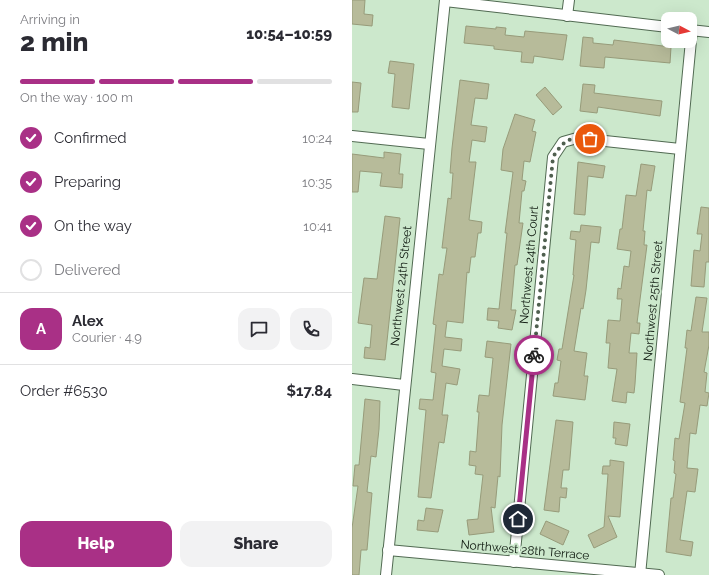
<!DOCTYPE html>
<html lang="en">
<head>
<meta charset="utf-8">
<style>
  body { margin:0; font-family:Raleway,sans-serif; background:#f2f2f3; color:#2b2b33; height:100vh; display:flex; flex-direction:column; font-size:15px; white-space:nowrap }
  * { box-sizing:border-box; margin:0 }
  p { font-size:13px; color:#7c7c81 }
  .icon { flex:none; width:22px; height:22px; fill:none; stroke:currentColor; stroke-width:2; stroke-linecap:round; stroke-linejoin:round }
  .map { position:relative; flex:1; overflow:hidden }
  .sheet { display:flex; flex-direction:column; background:#fff; width:352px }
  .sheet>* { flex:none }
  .needle { width:26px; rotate:97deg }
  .fabs { position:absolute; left:309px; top:12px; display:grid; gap:8px }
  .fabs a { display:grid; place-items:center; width:36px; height:36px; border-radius:8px; background:#fff; box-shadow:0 4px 16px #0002; font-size:20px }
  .pin { position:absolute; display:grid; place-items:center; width:34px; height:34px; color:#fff; margin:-17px; border:2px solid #fff; border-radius:50%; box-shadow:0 1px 4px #0007 }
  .courier { position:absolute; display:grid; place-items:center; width:40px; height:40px; margin:-20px; border:3px solid #a93086; border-radius:50%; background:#fff; color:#222; box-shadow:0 1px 5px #0007 }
  .headline em { font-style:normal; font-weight:800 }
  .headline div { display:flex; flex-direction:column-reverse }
  .headline { display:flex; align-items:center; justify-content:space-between; height:68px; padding:0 20px }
  h1 { font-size:26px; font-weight:800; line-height:30px }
  .bar { display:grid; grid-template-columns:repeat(4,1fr); gap:6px 4px; align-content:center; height:48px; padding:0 20px }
  .bar i { height:5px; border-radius:3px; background:#e1e1e2 }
  .bar .on { background:#a93086 }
  .bar p { grid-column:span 4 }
  .line { display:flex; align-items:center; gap:10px; padding:0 20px; border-top:1px solid #e1e1e2 }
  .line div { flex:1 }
  .round { display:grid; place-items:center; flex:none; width:42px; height:42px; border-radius:12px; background:#f2f2f3 }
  ol { padding:0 20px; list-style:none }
  li { display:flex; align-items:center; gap:12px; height:44px }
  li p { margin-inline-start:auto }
  li .icon { padding:4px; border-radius:50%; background:#a93086; color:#fff; stroke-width:4 }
  li:last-child { color:#7c7c81 }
  li i { width:22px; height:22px; border:2px solid #e1e1e2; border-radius:50% }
  .action { display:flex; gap:8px; margin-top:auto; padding:8px 20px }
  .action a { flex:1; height:46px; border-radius:12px; background:#a93086; color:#fff; font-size:16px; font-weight:800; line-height:46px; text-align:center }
  .action a+a { background:#f2f2f3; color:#2b2b33 }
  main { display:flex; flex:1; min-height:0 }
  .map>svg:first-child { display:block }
  .building { fill:#b7bb9a; stroke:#979b7a }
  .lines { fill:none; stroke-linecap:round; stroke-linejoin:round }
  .minor-casing { stroke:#516a52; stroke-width:12 }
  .minor { stroke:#fff; stroke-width:10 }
  .done { stroke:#4f5f4f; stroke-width:4; stroke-dasharray:0 7.2 }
  .route { stroke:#a93086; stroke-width:5 }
  .labels { text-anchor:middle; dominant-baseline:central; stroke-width:4; stroke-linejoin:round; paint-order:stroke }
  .street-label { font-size:12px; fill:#0b150c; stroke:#cce8cc }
</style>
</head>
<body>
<main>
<section class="sheet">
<div class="headline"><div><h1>2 min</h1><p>Arriving in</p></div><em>10:54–10:59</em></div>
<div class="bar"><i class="on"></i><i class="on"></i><i class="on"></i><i></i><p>On the way · 100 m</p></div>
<ol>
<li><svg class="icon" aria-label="check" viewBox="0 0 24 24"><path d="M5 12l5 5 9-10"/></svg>Confirmed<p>10:24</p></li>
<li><svg class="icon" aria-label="check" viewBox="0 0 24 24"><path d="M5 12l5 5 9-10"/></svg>Preparing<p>10:35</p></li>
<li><svg class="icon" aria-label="check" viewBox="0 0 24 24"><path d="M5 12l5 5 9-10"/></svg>On the way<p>10:41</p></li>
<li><i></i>Delivered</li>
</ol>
<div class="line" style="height:72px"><b class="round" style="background:#a93086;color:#fff">A</b><div><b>Alex</b><p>Courier · 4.9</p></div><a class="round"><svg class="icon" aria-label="chat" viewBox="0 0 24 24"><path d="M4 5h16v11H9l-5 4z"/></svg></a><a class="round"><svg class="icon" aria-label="phone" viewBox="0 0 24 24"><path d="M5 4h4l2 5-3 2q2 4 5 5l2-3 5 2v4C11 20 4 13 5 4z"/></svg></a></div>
<div class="line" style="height:52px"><div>Order #6530</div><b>$17.84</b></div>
<div class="action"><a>Help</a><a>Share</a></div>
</section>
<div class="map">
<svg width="357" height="575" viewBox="0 0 357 575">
  <rect width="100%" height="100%" fill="#cce8cc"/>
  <!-- building -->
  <g class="building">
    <path d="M 0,0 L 13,0 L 12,14 L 21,15 L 20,26 L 0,24 Z"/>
    <path d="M 114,26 L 144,29 L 144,27 L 154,28 L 153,35 L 172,37 L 173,31 L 215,35 L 211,60 L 182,56 L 181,63 L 169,62 L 170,52 L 142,49 L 142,46 L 112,43 Z"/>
    <path d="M 231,37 L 241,38 L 241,43 L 261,45 L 262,40 L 319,47 L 318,63 L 253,57 L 252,68 L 228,66 Z"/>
    <path d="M 38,61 L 62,64 L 57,109 L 40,107 L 43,74 L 36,73 Z"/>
    <path d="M 108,80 L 137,84 L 135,99 L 123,98 L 119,125 L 135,127 L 133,142 L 120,140 L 117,162 L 124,162 L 117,220 L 130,222 L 129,233 L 126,233 L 123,257 L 119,257 L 117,273 L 115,272 L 111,323 L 95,321 L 93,337 L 110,339 L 109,351 L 92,349 L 90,366 L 108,369 L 105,385 L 94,383 L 90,415 L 96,415 L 92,443 L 87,442 L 79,498 L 66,497 L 74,410 L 67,409 L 68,399 L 81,400 L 84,373 L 79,372 L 84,325 L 81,324 L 87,274 L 91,275 L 95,248 L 90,248 L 96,198 L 99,199 L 101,173 L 98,173 L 100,148 Z"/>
    <path d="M 0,82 L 9,83 L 6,112 L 0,112 Z"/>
    <path d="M 231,84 L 243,85 L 242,93 L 310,101 L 308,116 L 246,107 L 245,113 L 228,111 Z"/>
    <path d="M 193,87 L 210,107 L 201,115 L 184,95 Z"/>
    <path d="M 163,114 L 183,120 L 180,131 L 184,132 L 178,162 L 172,161 L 170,180 L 174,181 L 172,191 L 170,191 L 167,223 L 171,223 L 165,265 L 163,265 L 159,310 L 164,310 L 160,330 L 146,328 L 147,321 L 135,320 L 136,308 L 147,309 L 155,233 L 153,233 L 156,210 L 161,172 L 149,170 L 151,149 Z"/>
    <path d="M 32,152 L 49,154 L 47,174 L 51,174 L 50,188 L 28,186 L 30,173 L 8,171 L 6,192 L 0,192 L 0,154 L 32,158 Z"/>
    <path d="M 226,162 L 253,166 L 251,178 L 236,176 L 233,215 L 222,214 Z"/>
    <path d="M 289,164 L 303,166 L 299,191 L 295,190 L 291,231 L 293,231 L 292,245 L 295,245 L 285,323 L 288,323 L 287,334 L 279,333 L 277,353 L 285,353 L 283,384 L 282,393 L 275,392 L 274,403 L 260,401 L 265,369 L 256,368 L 258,343 L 254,343 L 256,320 L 268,321 L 270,299 L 265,299 L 266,288 L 269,289 L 272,266 L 277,267 L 279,251 L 265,249 L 268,229 L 270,229 L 274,195 L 284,196 Z"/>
    <path d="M 349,207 L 357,208 L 357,262 L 354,262 L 352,287 L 339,286 L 342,250 L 348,251 L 350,234 L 345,234 Z"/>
    <path d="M 33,216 L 48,218 L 33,360 L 12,358 L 13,347 L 18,348 L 20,325 L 6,323 L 12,278 L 25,279 Z"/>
    <path d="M 229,225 L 249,227 L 247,243 L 239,242 L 234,290 L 231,309 L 229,308 L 222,351 L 235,353 L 232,376 L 236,376 L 233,400 L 201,396 L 203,383 L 206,383 L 209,361 L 205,360 L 207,349 L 210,349 L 222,275 L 221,275 L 224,240 L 218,239 L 219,231 L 228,232 Z"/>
    <path d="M 344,297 L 355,298 L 350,332 L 357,332 L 357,345 L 352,372 L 355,373 L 353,392 L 357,393 L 355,406 L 348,405 L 344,434 L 338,433 L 335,468 L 346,469 L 343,492 L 335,491 L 328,540 L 341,542 L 339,556 L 314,552 L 319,498 L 321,498 L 324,474 L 322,473 L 323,461 L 321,460 L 323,438 L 327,439 L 333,403 L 328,402 L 335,348 L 333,348 L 335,330 L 339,331 Z"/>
    <path d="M 135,341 L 159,344 L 150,425 L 148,477 L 146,476 L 143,508 L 139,507 L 142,532 L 117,535 L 115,520 L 126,519 L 131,475 L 123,474 L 124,466 L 117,465 L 118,451 L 124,452 L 127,412 L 125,412 L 127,395 L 137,396 L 141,358 L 133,357 Z"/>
    <path d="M 13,399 L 28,401 L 27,429 L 24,457 L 19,456 L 15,492 L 20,493 L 15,550 L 9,550 L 7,575 L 0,575 L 0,528 L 6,486 L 1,486 L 3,465 L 7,465 Z"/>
    <path d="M 204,420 L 221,422 L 217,470 L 211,470 L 209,488 L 215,488 L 214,498 L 208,497 L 207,512 L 192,510 Z"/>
    <path d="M 262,422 L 278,424 L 275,446 L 263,444 L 264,438 L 261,438 Z"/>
    <path d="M 258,460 L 272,462 L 268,517 L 256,516 L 265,537 L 242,548 L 236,535 L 252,527 L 256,474 L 250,474 L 251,466 L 258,466 Z"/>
    <path d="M 74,508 L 91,510 L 86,532 L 65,530 L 66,520 L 72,521 Z"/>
    <path d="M 194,521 L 217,531 L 211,545 L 188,534 Z"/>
  </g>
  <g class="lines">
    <defs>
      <g id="minor">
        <path d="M 93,1 L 316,27"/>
        <path d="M 215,16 L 217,0"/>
        <path d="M 338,30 L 357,32"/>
        <path d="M 0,136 L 77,144"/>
        <path d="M 0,379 L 52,385"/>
        <path d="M 36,550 L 307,575"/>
        <path d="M 162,562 L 201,157 L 211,142 L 225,138 L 328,149"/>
        <path d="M 34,575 L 93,0"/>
        <path d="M 288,575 L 340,30"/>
      </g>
    </defs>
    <!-- minor casing -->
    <use href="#minor" class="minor-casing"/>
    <!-- minor -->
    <use href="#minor" class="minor"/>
  </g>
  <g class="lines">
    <!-- done -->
    <path class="done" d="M 182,355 L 201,157 C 213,139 217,137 238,139"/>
    <!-- route -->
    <path class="route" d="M 166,519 L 182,355"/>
  </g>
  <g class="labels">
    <!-- street labels -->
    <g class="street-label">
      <text transform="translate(177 265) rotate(-85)">Northwest 24th Court</text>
      <text transform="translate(49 286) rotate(-84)">Northwest 24th Street</text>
      <text transform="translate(301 301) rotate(-85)">Northwest 25th Street</text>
      <text transform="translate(173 550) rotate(5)">Northwest 28th Terrace</text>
    </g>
  </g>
</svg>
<div class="fabs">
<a><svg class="needle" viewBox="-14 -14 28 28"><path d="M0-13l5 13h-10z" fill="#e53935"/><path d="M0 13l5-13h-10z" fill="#7c7c81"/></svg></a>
</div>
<div class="pin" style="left:238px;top:139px;background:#ea580c"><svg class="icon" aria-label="bag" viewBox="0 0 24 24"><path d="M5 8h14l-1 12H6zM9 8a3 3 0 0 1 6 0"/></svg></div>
<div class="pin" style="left:166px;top:519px;background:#1f2937"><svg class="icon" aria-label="home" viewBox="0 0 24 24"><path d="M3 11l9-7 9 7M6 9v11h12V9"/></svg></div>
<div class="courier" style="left:182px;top:355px"><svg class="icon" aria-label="bike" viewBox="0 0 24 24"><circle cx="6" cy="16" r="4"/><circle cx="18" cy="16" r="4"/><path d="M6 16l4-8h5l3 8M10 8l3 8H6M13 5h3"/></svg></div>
</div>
</main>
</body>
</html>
